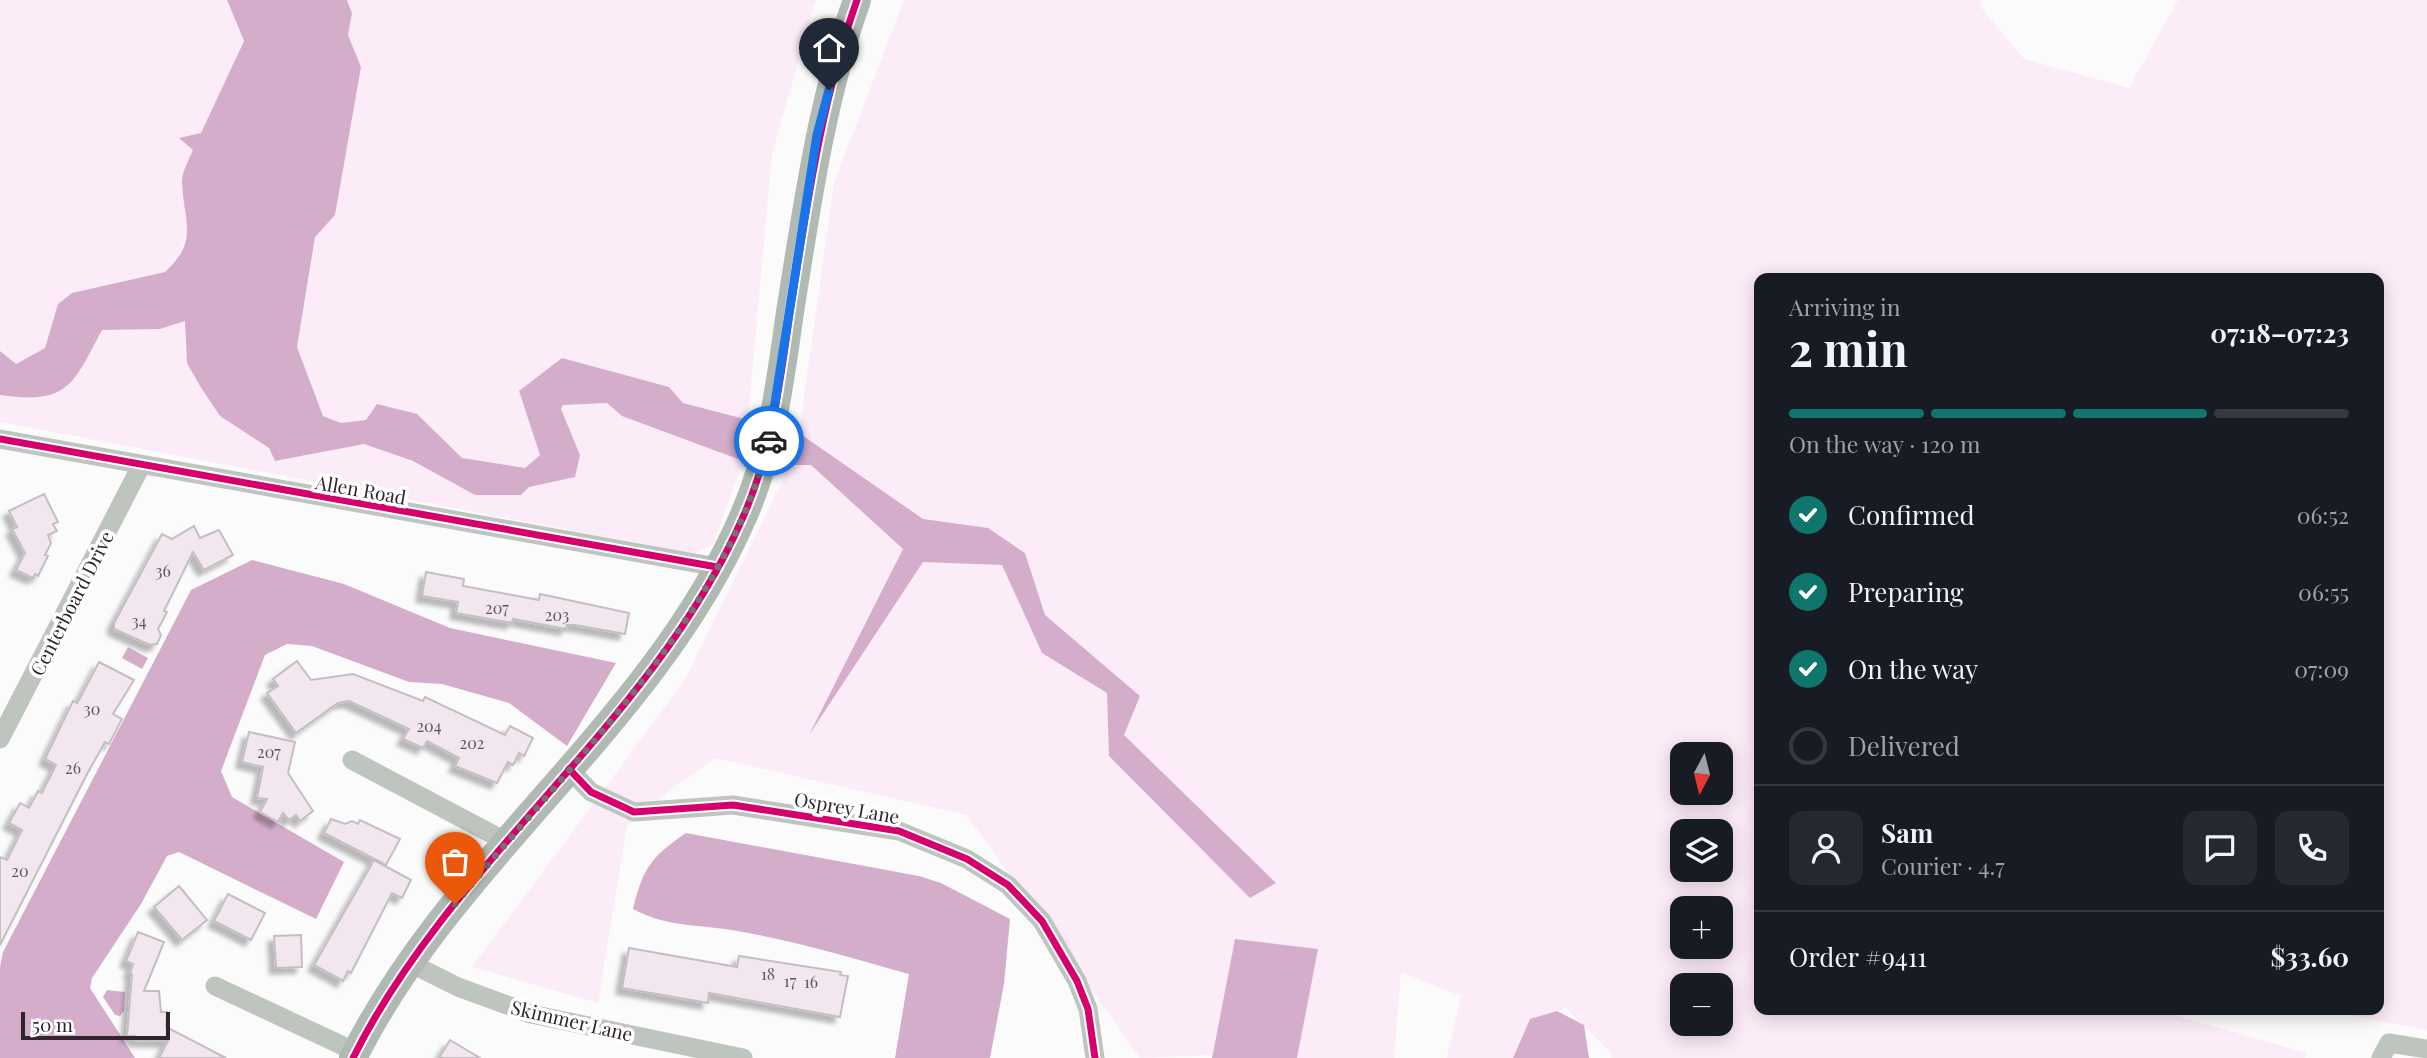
<!DOCTYPE html>
<html lang="en">
<head>
<meta charset="utf-8">
<style>
  body { margin:0; font-family:"Playfair Display",serif; background:#242831; color:#f1f3f6; height:100vh; display:flex; flex-direction:column; font-size:26px; white-space:nowrap }
  * { box-sizing:border-box; margin:0 }
  p { font-size:23px; color:#9ea1a6 }
  .icon { flex:none; width:38px; height:38px; fill:none; stroke:currentColor; stroke-width:2; stroke-linecap:round; stroke-linejoin:round }
  .map { position:relative; flex:1; overflow:hidden }
  .side { position:absolute; left:1754px; top:273px; width:630px; height:742px; display:flex; flex-direction:column; background:#171b24; border-radius:14px; box-shadow:0 4px 18px #0003 }
  .side>* { flex:none }
  .needle { width:46px; rotate:187deg }
  .buttons { position:absolute; left:1670px; top:742px; display:grid; gap:14px }
  .buttons a { display:grid; place-items:center; width:63px; height:63px; border-radius:14px; background:#171b24; box-shadow:0 4px 18px #0003; font-size:35px }
  .scale { position:absolute; left:21px; bottom:18px; width:149px; box-sizing:border-box; padding-left:7px; border:4px solid #30242d; border-top:0; font-size:19px; line-height:24px; white-space:nowrap; color:#30242d; -webkit-text-stroke:5px #fff; paint-order:stroke }
  .pin { position:absolute; display:grid; place-items:center; width:60px; height:60px; color:#fff; margin:-72px -30px; border-radius:50% 50% 50% 0; rotate:-45deg; box-shadow:0 0 7px #0007 }
  .pin .icon { rotate:45deg }
  .courier { position:absolute; display:grid; place-items:center; width:70px; height:70px; margin:-35px; border:5px solid #1a73e8; border-radius:50%; background:#fff; color:#222; box-shadow:0 2px 9px #0007 }
  .overview em { font-style:normal; font-weight:700 }
  .overview div { display:flex; flex-direction:column-reverse }
  .overview { display:flex; align-items:center; justify-content:space-between; height:119px; padding:0 35px }
  h1 { font-size:46px; font-weight:700; line-height:52px }
  .bar { display:grid; grid-template-columns:repeat(4,1fr); gap:10px 7px; align-content:center; height:84px; padding:0 35px }
  .bar i { height:9px; border-radius:5px; background:#363941 }
  .bar .current { background:#0f766e }
  .bar p { grid-column:span 4 }
  .line { display:flex; align-items:center; gap:18px; padding:0 35px; border-top:2px solid #363941 }
  .line div { flex:1 }
  .round { display:grid; place-items:center; flex:none; width:74px; height:74px; border-radius:14px; background:#242831 }
  ol { padding:0 35px; list-style:none }
  li { display:flex; align-items:center; gap:21px; height:77px }
  li p { margin-inline-start:auto }
  li .icon { padding:7px; border-radius:50%; background:#0f766e; color:#fff; stroke-width:4 }
  li:last-child { color:#9ea1a6 }
  li i { width:38px; height:38px; border:4px solid #363941; border-radius:50% }
  .map>svg:first-child { display:block }
  .green { fill:#fcecf8; fill-rule:evenodd }
  .water { fill:#d4adcb }
  .building { fill:#f2e7ef; stroke:#c4bec2; stroke-width:2; filter:url(#shadow) }
  .lines { fill:none; stroke-linecap:round; stroke-linejoin:round }
  .minor { stroke:#bdc5be; stroke-width:19 }
  .secondary { stroke:#b1bab2; stroke-width:28 }
  .cycleway-casing { stroke:#fff; stroke-width:11 }
  .cycleway { stroke:#d6006c; stroke-width:7 }
  .done { stroke:#776f75; stroke-width:7; stroke-dasharray:0 12.6 }
  .route { stroke:#1a73e8; stroke-width:9 }
  .labels { text-anchor:middle; dominant-baseline:central; stroke-width:7; stroke-linejoin:round; paint-order:stroke }
  .number-label { font-size:16px; fill:#60555e }
  .street-label { font-size:19px; fill:#30242d; stroke:#fff }
</style>
</head>
<body>
<div class="map">
<svg width="2427" height="1058" viewBox="0 0 2427 1058">
  <defs>
    <filter id="shadow"><feDropShadow dx="-6" dy="6" stdDeviation="2" flood-color="#0004"/></filter>
  </defs>
  <rect width="100%" height="100%" fill="#fbfbfb"/>
  <!-- green -->
  <g class="green">
    <path d="M 0,0 L 227,0 L 244,41 L 182,179 L 189,228 L 176,262 L 165,272 L 72,293 L 58,304 L 45,348 L 15,364 L 0,351 Z"/>
    <path d="M 347,0 L 816,0 L 772,154 L 748,419 L 683,403 L 669,387 L 562,358 L 519,391 L 540,455 L 525,468 L 462,458 L 416,414 L 341,423 L 323,416 L 297,347 L 315,237 L 335,214 L 361,67 L 348,35 L 352,13 Z"/>
    <path d="M 904,0 L 1982,0 L 1980,6 L 2024,59 L 2129,88 L 2178,0 L 2427,0 L 2427,1030 L 2322,1010 L 2378,1010 L 2378,278 L 1759,278 L 1759,1010 L 2157,1010 L 2306,1053 L 2305,1058 L 1611,1058 L 1612,1054 L 1566,1008 L 1530,1019 L 1513,1058 L 1447,1058 L 1461,996 L 1401,972 L 1394,1058 L 1297,1058 L 1317,949 L 1235,939 L 1212,1055 L 1140,1058 L 967,815 L 716,758 L 678,784 L 627,826 L 598,1003 L 472,967 L 685,680 L 790,465 L 811,465 L 903,549 L 813,728 L 923,562 L 1002,565 L 1042,653 L 1107,693 L 1109,756 L 1275,883 L 1124,735 L 1140,696 L 1045,615 L 1025,553 L 988,528 L 923,520 L 799,433 L 834,183 ZM 1682,754 L 1720,754 L 1720,793 L 1682,793 ZM 1682,831 L 1720,831 L 1720,870 L 1682,870 ZM 1682,908 L 1720,908 L 1720,947 L 1682,947 ZM 1682,985 L 1720,985 L 1720,1024 L 1682,1024 Z"/>
    <path d="M 186,321 L 187,363 L 220,416 L 269,448 L 275,461 L 364,444 L 413,461 L 475,495 L 529,487 L 580,455 L 561,409 L 563,405 L 607,403 L 622,416 L 746,453 L 714,543 L 696,554 L 0,422 L 0,395 L 45,398 L 80,372 L 102,330 L 160,329 Z"/>
  </g>
  <!-- water -->
  <g class="water">
    <path d="M 227,0 L 347,0 L 352,13 L 348,35 L 361,67 L 335,215 L 315,237 L 297,347 L 323,416 L 341,423 L 366,420 L 377,404 L 417,414 L 462,458 L 525,468 L 540,455 L 519,391 L 562,358 L 669,387 L 683,403 L 799,433 L 923,519 L 988,528 L 1025,553 L 1045,615 L 1140,696 L 1124,735 L 1276,883 L 1250,898 L 1109,756 L 1107,693 L 1042,653 L 1002,565 L 923,562 L 809,735 L 903,549 L 811,465 L 790,465 L 746,453 L 738,459 L 622,416 L 607,403 L 563,405 L 561,409 L 580,455 L 575,477 L 529,487 L 521,495 L 475,495 L 413,461 L 364,444 L 275,461 L 269,448 L 220,416 L 200,386 L 187,363 L 185,321 L 160,329 L 102,330 C 73,385 68,405 0,395 L 0,351 L 16,364 L 45,348 L 58,304 L 72,293 L 165,272 C 200,240 183,220 182,181 C 182,172 189,160 193,150 L 179,138 L 201,133 L 244,41 Z"/>
    <path d="M 252,560 L 344,584 L 450,628 L 616,663 L 567,746 L 509,703 L 442,684 L 409,682 L 312,646 L 287,644 L 265,655 L 221,771 L 232,797 L 344,862 L 316,919 L 179,852 L 167,856 L 141,904 L 92,978 L 90,988 L 135,1058 L 0,1058 L 0,967 L 3,952 L 191,590 Z"/>
    <path d="M 128,647 L 148,658 L 142,669 L 122,658 Z"/>
    <path d="M 686,833 L 919,876 L 941,883 L 1010,919 L 1004,984 L 990,1058 L 895,1058 L 909,974 C 852,958 796,941 737,931 C 699,924 668,928 633,909 C 643,868 651,857 686,833 Z"/>
    <path d="M 1235,939 L 1318,949 L 1297,1058 L 1212,1058 Z"/>
    <path d="M 107,990 L 125,992 L 124,1011 L 120,1016 L 115,1015 L 103,997 Z"/>
    <path d="M 1557,1011 L 1584,1025 L 1589,1058 L 1513,1058 L 1530,1019 Z"/>
  </g>
  <!-- building -->
  <g class="building">
    <path d="M 44,494 L 58,522 L 53,524 L 57,531 L 48,535 L 51,543 L 45,555 L 48,556 L 38,576 L 35,574 L 33,578 L 16,570 L 25,553 L 12,529 L 17,527 L 9,511 Z"/>
    <path d="M 194,526 L 200,538 L 219,530 L 233,555 L 204,570 L 193,552 L 164,611 L 167,612 L 158,629 L 161,635 L 157,644 L 150,645 L 114,629 L 114,623 L 162,534 L 172,539 Z"/>
    <path d="M 426,572 L 464,579 L 463,586 L 539,600 L 540,594 L 629,613 L 625,634 L 575,625 L 567,625 L 566,629 L 513,619 L 512,623 L 456,613 L 458,602 L 422,596 Z"/>
    <path d="M 297,661 L 311,680 L 353,674 L 423,701 L 425,697 L 505,735 L 510,726 L 533,738 L 524,756 L 519,753 L 513,765 L 508,762 L 497,783 L 455,766 L 459,758 L 427,741 L 423,748 L 403,739 L 409,729 L 349,701 L 338,703 L 296,733 L 267,693 L 278,686 L 273,679 Z"/>
    <path d="M 99,662 L 134,680 L 113,714 L 122,719 L 109,744 L 105,742 L 87,774 L 0,945 L 0,857 L 7,860 L 22,830 L 9,823 L 20,803 L 29,808 L 38,791 L 42,793 L 56,765 L 45,759 L 73,701 L 77,703 L 80,698 Z"/>
    <path d="M 249,732 L 295,742 L 288,773 L 313,811 L 300,821 L 296,815 L 289,820 L 283,813 L 278,822 L 260,812 L 267,799 L 257,798 L 263,767 L 242,762 Z"/>
    <path d="M 331,819 L 345,824 L 352,821 L 358,824 L 360,820 L 400,839 L 386,865 L 324,833 Z"/>
    <path d="M 374,860 L 411,880 L 402,898 L 392,893 L 351,973 L 348,971 L 343,981 L 314,965 Z"/>
    <path d="M 179,886 L 207,920 L 182,940 L 154,907 Z"/>
    <path d="M 228,894 L 265,913 L 251,940 L 214,921 Z"/>
    <path d="M 138,932 L 164,942 L 144,991 L 159,991 L 161,1012 L 167,1012 L 166,1027 L 226,1058 L 159,1058 L 168,1041 L 134,1040 L 135,1036 L 127,1036 L 132,974 L 130,973 L 133,964 L 126,961 Z"/>
    <path d="M 301,935 L 302,967 L 276,968 L 274,936 Z"/>
    <path d="M 629,948 L 737,967 L 739,956 L 841,972 L 840,975 L 848,976 L 840,1017 L 709,993 L 708,1003 L 622,988 Z"/>
    <path d="M 450,1040 L 480,1058 L 439,1058 Z"/>
  </g>
  <g class="lines">
    <!-- minor -->
    <g class="minor">
      <path d="M 0,439 L 717,567"/>
      <path d="M 0,739 L 141,466"/>
      <path d="M 352,760 L 505,841"/>
      <path d="M 569,769 L 591,792 L 634,812 L 733,805 L 899,831 L 967,859 L 1008,885 L 1042,921 L 1077,981 L 1088,1009 L 1095,1058"/>
      <path d="M 408,962 L 458,987 L 531,1014 L 743,1058"/>
      <path d="M 215,986 L 356,1052"/>
      <path d="M 2381,1058 L 2389,1043 L 2427,1049"/>
    </g>
    <!-- secondary -->
    <path class="secondary" d="M 353,1058 C 453,857 653,724 743,517 C 772,452 780,382 790,312 C 807,206 821,102 857,0"/>
    <defs>
      <g id="cycleway">
        <path d="M 0,439 L 717,567"/>
        <path d="M 569,769 L 591,792 L 634,812 L 733,805 L 899,831 L 967,859 L 1008,885 L 1042,921 L 1077,981 L 1088,1009 L 1095,1058"/>
        <path d="M 353,1058 C 453,857 653,724 743,517 C 772,452 780,382 790,312 C 807,206 821,102 857,0"/>
      </g>
    </defs>
    <!-- cycleway casing -->
    <use href="#cycleway" class="cycleway-casing"/>
    <!-- cycleway -->
    <use href="#cycleway" class="cycleway"/>
  </g>
  <g class="lines">
    <!-- done -->
    <path class="done" d="M 455,904 C 568,765 724,619 769,441"/>
    <!-- route -->
    <path class="route" d="M 769,441 L 817,135 L 829,90"/>
  </g>
  <g class="labels">
    <!-- number labels -->
    <g class="number-label">
      <text x="163" y="570">36</text>
      <text x="497" y="607">207</text>
      <text x="557" y="614">203</text>
      <text x="139" y="620">34</text>
      <text x="92" y="708">30</text>
      <text x="429" y="725">204</text>
      <text x="472" y="742">202</text>
      <text x="269" y="751">207</text>
      <text x="73" y="767">26</text>
      <text x="20" y="870">20</text>
      <text x="768" y="973">18</text>
      <text x="790" y="980">17</text>
      <text x="811" y="981">16</text>
    </g>
    <!-- street labels -->
    <g class="street-label">
      <text transform="translate(361 489) rotate(10)">Allen Road</text>
      <text transform="translate(71 603) rotate(-63)">Centerboard Drive</text>
      <text transform="translate(847 807) rotate(10)">Osprey Lane</text>
      <text transform="translate(572 1020) rotate(13)">Skimmer Lane</text>
    </g>
  </g>
</svg>
<div class="buttons">
<a><svg class="needle" viewBox="-14 -14 28 28"><path d="M0-13l5 13h-10z" fill="#e53935"/><path d="M0 13l5-13h-10z" fill="#9ea1a6"/></svg></a>
<a><svg class="icon" aria-label="layers" viewBox="0 0 24 24"><path d="M12 4l9 5-9 5-9-5zM3 14l9 5 9-5"/></svg></a>
<a>+</a>
<a>−</a>
</div>
<div class="scale">50 m</div>
<div class="pin" style="left:455px;top:904px;background:#ea580c"><svg class="icon" aria-label="bag" viewBox="0 0 24 24"><path d="M5 8h14l-1 12H6zM9 8a3 3 0 0 1 6 0"/></svg></div>
<div class="pin" style="left:829px;top:90px;background:#1f2937"><svg class="icon" aria-label="home" viewBox="0 0 24 24"><path d="M3 11l9-7 9 7M6 9v11h12V9"/></svg></div>
<div class="courier" style="left:769px;top:441px"><svg class="icon" aria-label="car" viewBox="0 0 24 24"><path d="M5 17H2v-5l4-1 3-4h7l3 4 3 1v5h-3M9 17h6M6 11h13"/><circle cx="7" cy="17" r="2"/><circle cx="17" cy="17" r="2"/></svg></div>
<section class="side">
<div class="overview"><div><h1>2 min</h1><p>Arriving in</p></div><em>07:18–07:23</em></div>
<div class="bar"><i class="current"></i><i class="current"></i><i class="current"></i><i></i><p>On the way · 120 m</p></div>
<ol>
<li><svg class="icon" aria-label="check" viewBox="0 0 24 24"><path d="M5 12l5 5 9-10"/></svg>Confirmed<p>06:52</p></li>
<li><svg class="icon" aria-label="check" viewBox="0 0 24 24"><path d="M5 12l5 5 9-10"/></svg>Preparing<p>06:55</p></li>
<li><svg class="icon" aria-label="check" viewBox="0 0 24 24"><path d="M5 12l5 5 9-10"/></svg>On the way<p>07:09</p></li>
<li><i></i>Delivered</li>
</ol>
<div class="line" style="height:126px"><a class="round"><svg class="icon" aria-label="person" viewBox="0 0 24 24"><circle cx="12" cy="8" r="4"/><path d="M4 21q1-7 8-7t8 7"/></svg></a><div><b>Sam</b><p>Courier · 4.7</p></div><a class="round"><svg class="icon" aria-label="chat" viewBox="0 0 24 24"><path d="M4 5h16v11H9l-5 4z"/></svg></a><a class="round"><svg class="icon" aria-label="phone" viewBox="0 0 24 24"><path d="M5 4h4l2 5-3 2q2 4 5 5l2-3 5 2v4C11 20 4 13 5 4z"/></svg></a></div>
<div class="line" style="height:91px"><div>Order #9411</div><b>$33.60</b></div>
</section>
</div>
</body>
</html>
